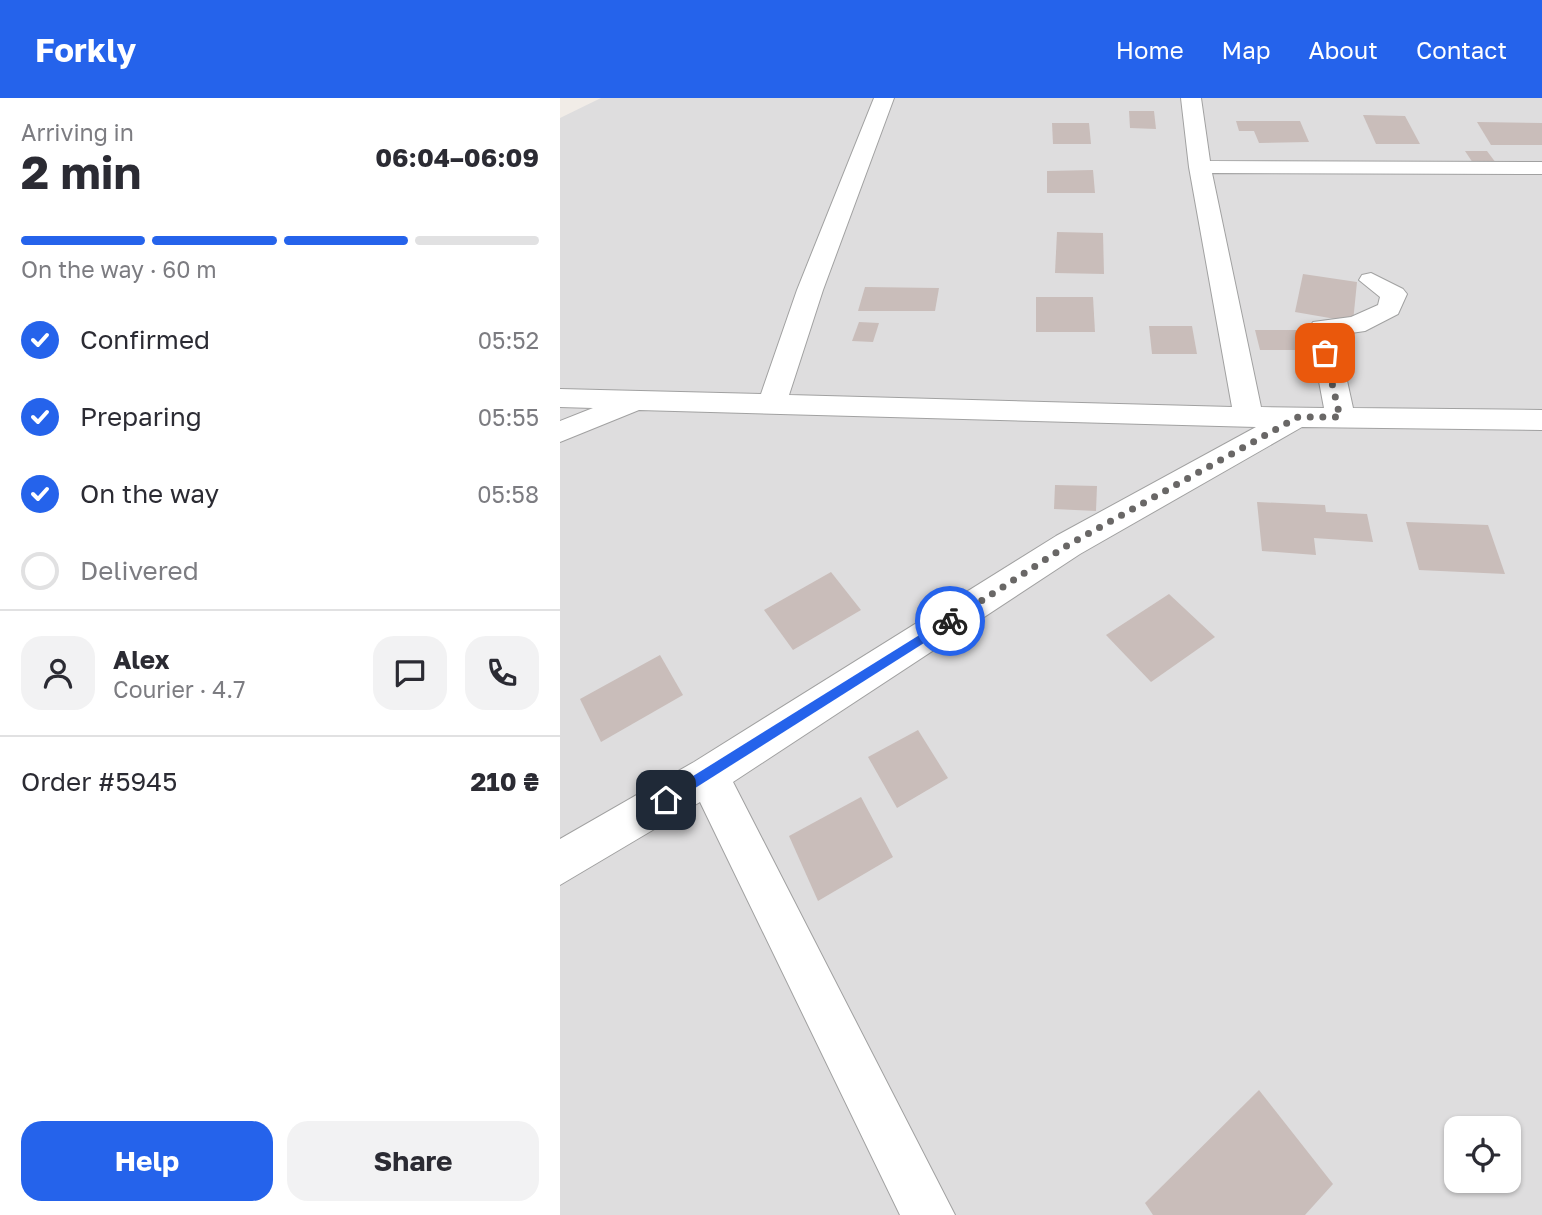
<!DOCTYPE html>
<html lang="en">
<head>
<meta charset="utf-8">
<style>
  body { margin:0; font-family:"Golos Text",sans-serif; background:#f2f2f3; color:#2b2b33; height:100vh; display:flex; flex-direction:column; font-size:26px; white-space:nowrap }
  * { box-sizing:border-box; margin:0 }
  p { font-size:23px; color:#7c7c81 }
  .icon { flex:none; width:38px; height:38px; fill:none; stroke:currentColor; stroke-width:2; stroke-linecap:round; stroke-linejoin:round }
  .map { position:relative; flex:1; overflow:hidden }
  .details { display:flex; flex-direction:column; background:#fff; width:560px }
  .details>* { flex:none }
  .fabs { position:absolute; left:884px; top:1018px; display:grid; gap:14px }
  .fabs a { display:grid; place-items:center; width:77px; height:77px; border-radius:14px; background:#fff; box-shadow:0 2px 5px #0004; font-size:35px }
  .pin { position:absolute; display:grid; place-items:center; width:60px; height:60px; color:#fff; margin:-30px; border-radius:14px; box-shadow:0 4px 10px #0006 }
  .courier { position:absolute; display:grid; place-items:center; width:70px; height:70px; margin:-35px; border:5px solid #2563eb; border-radius:50%; background:#fff; color:#222; box-shadow:0 2px 9px #0007 }
  .overview em { font-style:normal; font-weight:700 }
  .overview div { display:flex; flex-direction:column-reverse }
  .overview { display:flex; align-items:center; justify-content:space-between; height:119px; padding:0 21px }
  h1 { font-size:46px; font-weight:700; line-height:52px }
  .bar { display:grid; grid-template-columns:repeat(4,1fr); gap:10px 7px; align-content:center; height:84px; padding:0 21px }
  .bar i { height:9px; border-radius:5px; background:#e1e1e2 }
  .bar .current { background:#2563eb }
  .bar p { grid-column:span 4 }
  .line { display:flex; align-items:center; gap:18px; padding:0 21px; border-top:2px solid #e1e1e2 }
  .line div { flex:1 }
  .round { display:grid; place-items:center; flex:none; width:74px; height:74px; border-radius:21px; background:#f2f2f3 }
  ol { padding:0 21px; list-style:none }
  li { display:flex; align-items:center; gap:21px; height:77px }
  li p { margin-inline-start:auto }
  li .icon { padding:7px; border-radius:50%; background:#2563eb; color:#fff; stroke-width:4 }
  li:last-child { color:#7c7c81 }
  li i { width:38px; height:38px; border:4px solid #e1e1e2; border-radius:50% }
  .button { display:flex; gap:14px; margin-top:auto; padding:14px 21px }
  .button a { flex:1; height:80px; border-radius:21px; background:#2563eb; color:#fff; font-size:28px; font-weight:700; line-height:80px; text-align:center }
  .button a+a { background:#f2f2f3; color:#2b2b33 }
  header { display:flex; align-items:center; gap:42px; box-sizing:border-box; height:98px; padding:0 35px; background:#2563eb; color:#fff }
  header strong { font-size:33px }
  nav { display:flex; gap:38px; margin-inline-start:auto; font-size:24px }
  main { display:flex; flex:1; min-height:0 }
  .map>svg:first-child { display:block }
  .residential { fill:#deddde; fill-rule:evenodd }
  .building { fill:#c9bdba }
  .lines { fill:none; stroke-linecap:round; stroke-linejoin:round }
  .minor-casing { stroke:#a1a1a1; stroke-width:2 }
  .minor { fill:#fff; fill-rule:evenodd }
  .route { fill:#2563eb }
  .done { stroke:#696766; stroke-width:7; stroke-dasharray:0 12.6 }
</style>
</head>
<body>
<header>
<strong>Forkly</strong>
<nav><a>Home</a><a>Map</a><a>About</a><a>Contact</a></nav>
</header>
<main>
<section class="details">
<div class="overview"><div><h1>2 min</h1><p>Arriving in</p></div><em>06:04–06:09</em></div>
<div class="bar"><i class="current"></i><i class="current"></i><i class="current"></i><i></i><p>On the way · 60 m</p></div>
<ol>
<li><svg class="icon" aria-label="check" viewBox="0 0 24 24"><path d="M5 12l5 5 9-10"/></svg>Confirmed<p>05:52</p></li>
<li><svg class="icon" aria-label="check" viewBox="0 0 24 24"><path d="M5 12l5 5 9-10"/></svg>Preparing<p>05:55</p></li>
<li><svg class="icon" aria-label="check" viewBox="0 0 24 24"><path d="M5 12l5 5 9-10"/></svg>On the way<p>05:58</p></li>
<li><i></i>Delivered</li>
</ol>
<div class="line" style="height:126px"><a class="round"><svg class="icon" aria-label="person" viewBox="0 0 24 24"><circle cx="12" cy="8" r="4"/><path d="M4 21q1-7 8-7t8 7"/></svg></a><div><b>Alex</b><p>Courier · 4.7</p></div><a class="round"><svg class="icon" aria-label="chat" viewBox="0 0 24 24"><path d="M4 5h16v11H9l-5 4z"/></svg></a><a class="round"><svg class="icon" aria-label="phone" viewBox="0 0 24 24"><path d="M5 4h4l2 5-3 2q2 4 5 5l2-3 5 2v4C11 20 4 13 5 4z"/></svg></a></div>
<div class="line" style="height:91px"><div>Order #5945</div><b>210 ₴</b></div>
<div class="button"><a>Help</a><a>Share</a></div>
</section>
<div class="map">
<svg width="982" height="1117" viewBox="0 0 982 1117">
  <rect width="100%" height="100%" fill="#f1ece7"/>
  <!-- residential -->
  <path class="residential" d="M 41,0 L 982,0 L 982,1117 L 0,1117 L 0,20 ZM 896,1031 L 948,1031 L 948,1083 L 896,1083 Z"/>
  <!-- building -->
  <g class="building">
    <path d="M 569,13 L 594,13 L 596,31 L 570,30 Z"/>
    <path d="M 803,17 L 845,18 L 860,46 L 816,46 Z"/>
    <path d="M 676,23 L 740,23 L 749,44 L 699,45 L 694,33 L 679,33 Z"/>
    <path d="M 917,24 L 982,25 L 982,47 L 931,47 Z"/>
    <path d="M 492,25 L 529,25 L 531,46 L 493,46 Z"/>
    <path d="M 905,53 L 927,53 L 936,65 L 913,65 Z"/>
    <path d="M 533,72 L 535,95 L 487,95 L 487,73 Z"/>
    <path d="M 497,134 L 543,135 L 544,176 L 495,175 Z"/>
    <path d="M 743,176 L 797,184 L 793,224 L 735,214 Z"/>
    <path d="M 305,189 L 379,190 L 375,213 L 298,213 Z"/>
    <path d="M 476,199 L 533,199 L 535,234 L 476,234 Z"/>
    <path d="M 299,224 L 319,225 L 313,244 L 292,243 Z"/>
    <path d="M 589,228 L 632,228 L 637,256 L 592,256 Z"/>
    <path d="M 695,232 L 747,232 L 753,252 L 700,252 Z"/>
    <path d="M 495,387 L 537,388 L 536,413 L 494,411 Z"/>
    <path d="M 697,404 L 765,407 L 766,414 L 807,416 L 813,444 L 754,440 L 756,457 L 702,453 Z"/>
    <path d="M 846,424 L 928,427 L 945,476 L 859,472 Z"/>
    <path d="M 271,474 L 301,512 L 233,552 L 204,512 Z"/>
    <path d="M 609,496 L 655,539 L 591,584 L 546,537 Z"/>
    <path d="M 100,557 L 123,597 L 41,644 L 20,601 Z"/>
    <path d="M 358,632 L 388,680 L 337,710 L 308,659 Z"/>
    <path d="M 301,699 L 333,759 L 258,803 L 229,738 Z"/>
    <path d="M 699,992 L 773,1086 L 745,1117 L 593,1117 L 585,1105 Z"/>
  </g>
  <g class="lines">
    <defs>
      <path id="minor" d="M 314,0 L 334,0 L 263,192 L 229,297 L 672,309 L 629,69 L 621,0 L 641,0 L 650,63 L 982,64 L 982,76 L 652,75 L 701,309 L 764,310 L 749,230 L 753,224 L 791,219 L 818,207 L 820,199 L 799,182 L 802,177 L 811,175 L 843,191 L 847,196 L 838,216 L 805,233 L 777,237 L 793,310 L 982,312 L 982,332 L 742,329 L 520,456 L 173,684 L 395,1117 L 340,1117 L 140,704 L 0,787 L 0,741 L 134,664 L 496,438 L 696,329 L 79,312 L 0,344 L 0,323 L 33,310 L 0,309 L 0,291 L 201,296 L 237,192 Z"/>
    </defs>
    <!-- minor casing -->
    <use href="#minor" class="minor-casing"/>
    <!-- minor -->
    <use href="#minor" class="minor"/>
  </g>
  <!-- route -->
  <path class="route" d="M 390,518 L 396,523 L 394,526 L 110,706 L 101,706 L 101,698 Z"/>
  <g class="lines">
    <!-- done -->
    <path class="done" d="M 390,523 L 508,447 L 738,319 L 780,319 L 765,255"/>
  </g>
</svg>
<div class="fabs">
<a><svg class="icon" aria-label="locate" viewBox="0 0 24 24"><circle cx="12" cy="12" r="6"/><path d="M12 2v4M12 18v4M2 12h4M18 12h4"/></svg></a>
</div>
<div class="pin" style="left:765px;top:255px;background:#ea580c"><svg class="icon" aria-label="bag" viewBox="0 0 24 24"><path d="M5 8h14l-1 12H6zM9 8a3 3 0 0 1 6 0"/></svg></div>
<div class="pin" style="left:106px;top:702px;background:#1f2937"><svg class="icon" aria-label="home" viewBox="0 0 24 24"><path d="M3 11l9-7 9 7M6 9v11h12V9"/></svg></div>
<div class="courier" style="left:390px;top:523px"><svg class="icon" aria-label="bike" viewBox="0 0 24 24"><circle cx="6" cy="16" r="4"/><circle cx="18" cy="16" r="4"/><path d="M6 16l4-8h5l3 8M10 8l3 8H6M13 5h3"/></svg></div>
</div>
</main>
</body>
</html>
